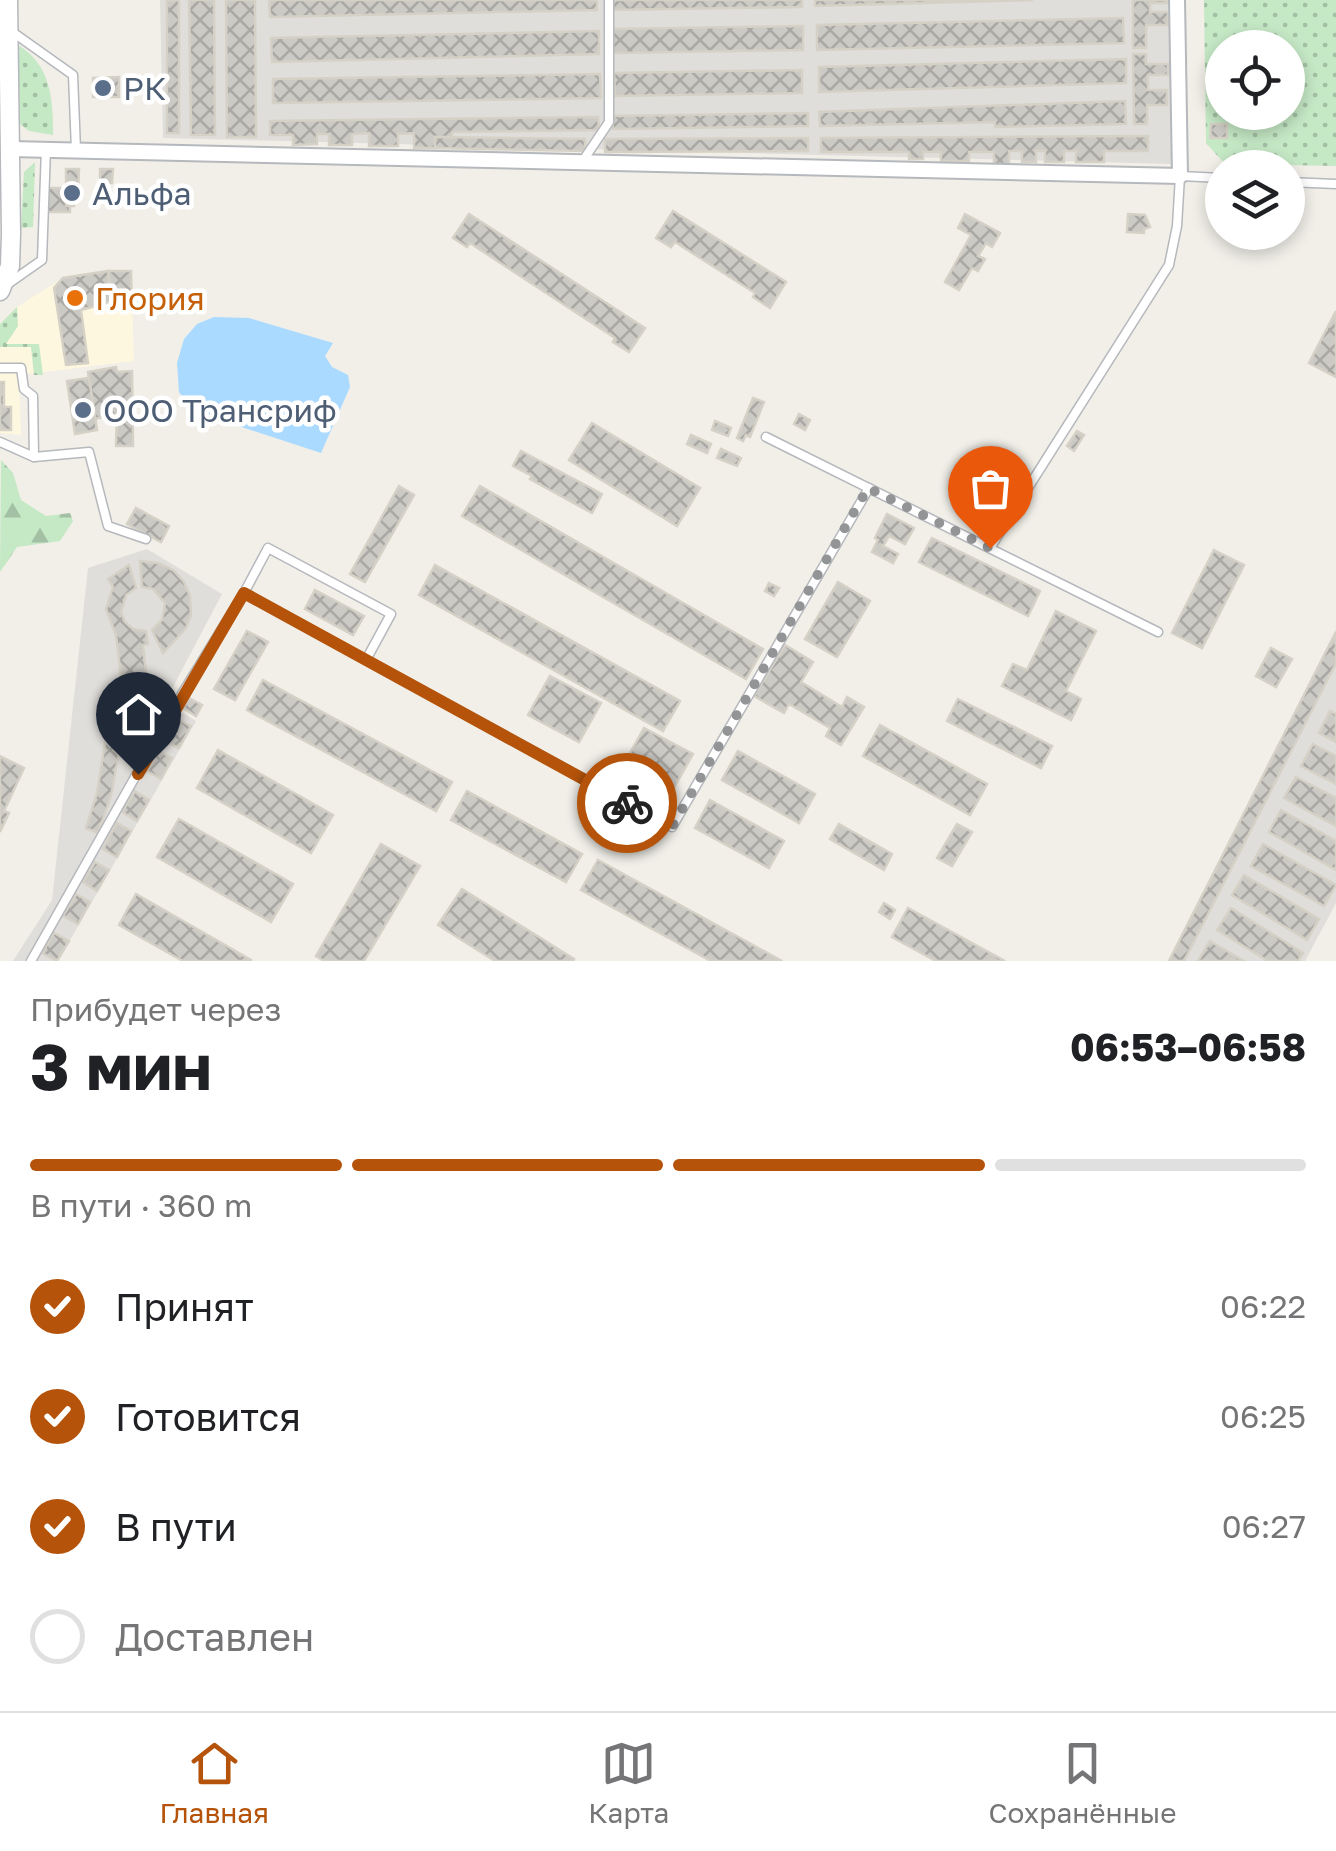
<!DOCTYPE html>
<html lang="ru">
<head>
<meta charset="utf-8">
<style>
  body { margin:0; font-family:"Golos Text",sans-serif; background:#f2f2f2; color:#202124; height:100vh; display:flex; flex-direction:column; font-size:38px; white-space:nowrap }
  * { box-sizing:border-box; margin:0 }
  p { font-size:32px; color:#757577 }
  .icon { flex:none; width:55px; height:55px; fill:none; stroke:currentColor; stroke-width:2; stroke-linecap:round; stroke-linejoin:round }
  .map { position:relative; height:961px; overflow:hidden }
  .panel { display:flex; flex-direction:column; background:#fff; flex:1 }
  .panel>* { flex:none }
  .controls { position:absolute; left:1205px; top:30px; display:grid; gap:20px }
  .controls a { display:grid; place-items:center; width:100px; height:100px; border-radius:50%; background:#fff; box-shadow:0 5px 15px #0003; font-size:50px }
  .pin { position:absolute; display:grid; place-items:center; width:85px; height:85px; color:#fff; margin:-102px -42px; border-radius:50% 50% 50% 0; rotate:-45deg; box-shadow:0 0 10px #0007 }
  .pin .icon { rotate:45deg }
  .courier { position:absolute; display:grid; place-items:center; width:100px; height:100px; margin:-50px; border:8px solid #b45309; border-radius:50%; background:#fff; color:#222; box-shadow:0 2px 12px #0007 }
  .overview em { font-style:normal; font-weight:700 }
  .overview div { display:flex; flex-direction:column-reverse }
  .overview { display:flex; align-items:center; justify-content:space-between; height:170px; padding:0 30px }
  h1 { font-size:65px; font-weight:700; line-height:75px }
  .bar { display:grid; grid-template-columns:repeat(4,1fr); gap:15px 10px; align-content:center; height:120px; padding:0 30px }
  .bar i { height:12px; border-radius:8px; background:#e0e0e0 }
  .bar .on { background:#b45309 }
  .bar p { grid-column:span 4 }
  ol { padding:0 30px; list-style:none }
  li { display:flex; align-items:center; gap:30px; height:110px }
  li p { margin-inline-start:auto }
  li .icon { padding:10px; border-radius:50%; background:#b45309; color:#fff; stroke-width:4 }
  li:last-child { color:#757577 }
  li i { width:55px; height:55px; border:5px solid #e0e0e0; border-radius:50% }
  .menu { display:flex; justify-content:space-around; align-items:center; height:140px; border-top:2px solid #e0e0e0; background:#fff; font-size:28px; color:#757577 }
  .menu a { display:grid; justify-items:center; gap:5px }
  .menu .on { color:#b45309 }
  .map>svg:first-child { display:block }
  .commercial { fill:#fef7e0 }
  .industrial { fill:#e0deda }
  .green { fill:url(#green-dots); fill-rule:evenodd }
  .forest { fill:url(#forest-firs) }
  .water { fill:#aadaff }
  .building { fill:url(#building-cross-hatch); stroke:#d6d1c6; stroke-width:2.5 }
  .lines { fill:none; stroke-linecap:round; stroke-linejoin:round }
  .service-casing { stroke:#b5b8bc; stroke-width:11 }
  .minor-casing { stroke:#b5b8bc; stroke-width:18 }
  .tertiary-casing { stroke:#b5b8bc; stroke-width:21 }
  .service { stroke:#fff; stroke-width:8 }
  .minor { stroke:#fff; stroke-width:14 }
  .tertiary { stroke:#fff; stroke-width:18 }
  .done { stroke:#929495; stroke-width:10; stroke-dasharray:0 18 }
  .route { stroke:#b45309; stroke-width:12 }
  .service-dot { fill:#5c6f8a; stroke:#fff; stroke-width:4 }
  .food-dot { fill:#e8710a; stroke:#fff; stroke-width:4 }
  .labels { text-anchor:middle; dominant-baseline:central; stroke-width:9; stroke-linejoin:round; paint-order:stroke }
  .service-label { font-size:32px; fill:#4e5e75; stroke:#fff; text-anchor:start }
  .food-label { font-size:32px; fill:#c56008; stroke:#fff; text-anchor:start }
</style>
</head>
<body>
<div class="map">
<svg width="1336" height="961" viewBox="0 0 1336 961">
  <defs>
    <pattern id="green-dots" width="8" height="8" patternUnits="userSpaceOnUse" patternTransform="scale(2.5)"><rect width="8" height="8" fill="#c5e8c5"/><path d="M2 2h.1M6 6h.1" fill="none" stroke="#a3c0a4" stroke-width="1.8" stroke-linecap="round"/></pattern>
    <pattern id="forest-firs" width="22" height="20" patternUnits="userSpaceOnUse" patternTransform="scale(2.5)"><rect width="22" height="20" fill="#c5e8c5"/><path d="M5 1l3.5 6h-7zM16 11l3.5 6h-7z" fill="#a3c0a4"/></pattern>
    <pattern id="building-cross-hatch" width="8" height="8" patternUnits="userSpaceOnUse" patternTransform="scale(2.5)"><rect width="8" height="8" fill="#cccac5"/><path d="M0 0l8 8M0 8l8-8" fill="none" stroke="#a9a8a4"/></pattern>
  </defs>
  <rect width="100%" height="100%" fill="#f1efe8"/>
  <!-- commercial -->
  <path class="commercial" d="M 108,271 L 131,271 L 134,361 L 19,375 L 21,435 L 0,433 L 0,324 L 17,307 L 63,278 Z"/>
  <!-- industrial -->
  <g class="industrial">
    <path d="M 160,0 L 1171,0 L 1174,164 L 163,138 Z"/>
    <path d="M 147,549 L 222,594 L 165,702 L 196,721 L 58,961 L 13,961 L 52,900 L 88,568 Z"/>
    <path d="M 1336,629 L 1336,903 L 1305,961 L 1168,961 Z"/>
  </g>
  <!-- green -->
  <g class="green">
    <path d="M 1204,0 L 1336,0 L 1336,166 L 1225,164 L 1206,143 ZM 1222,48 L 1288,48 L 1288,112 L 1222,112 Z"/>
    <path d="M 18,45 C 51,65 53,99 53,135 L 29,131 L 20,124 Z"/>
    <path d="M 35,162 L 33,227 L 21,228 L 24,172 Z"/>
    <path d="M 17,307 L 18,326 L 6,344 L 39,344 L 43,375 L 34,375 L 31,347 L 0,347 L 0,324 Z"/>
  </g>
  <!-- forest -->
  <path class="forest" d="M 1,460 L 13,473 L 21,500 L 46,516 L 70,513 L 73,521 L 60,541 L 17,547 L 0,572 Z"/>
  <!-- water -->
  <path class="water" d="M 214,317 L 249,318 L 333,343 L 325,356 L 332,367 L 348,375 L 350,387 L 321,453 L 193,411 L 179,392 L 177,363 L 184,339 L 197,324 Z"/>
  <!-- building -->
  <g class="building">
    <rect x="167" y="0" width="12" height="133"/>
    <path d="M 189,0 L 214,0 L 215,135 L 191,135 Z"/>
    <path d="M 226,0 L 255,0 L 256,137 L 227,137 Z"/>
    <path d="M 269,0 L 597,0 L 597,10 L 270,17 Z"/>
    <path d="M 610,0 L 802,0 L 802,7 L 610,10 Z"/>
    <path d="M 815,0 L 1033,0 L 815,6 Z"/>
    <path d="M 1133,0 L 1167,0 L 1167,3 L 1150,3 L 1150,12 L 1168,12 L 1168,25 L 1146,25 L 1146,48 L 1133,48 Z"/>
    <path d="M 1123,18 L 1124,43 L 817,50 L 817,25 Z"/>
    <path d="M 803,26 L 803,50 L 612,53 L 612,29 Z"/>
    <path d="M 599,31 L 599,54 L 272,62 L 271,38 Z"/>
    <path d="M 1133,54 L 1146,54 L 1146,64 L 1168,64 L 1168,75 L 1148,75 L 1148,90 L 1167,90 L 1167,105 L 1147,105 L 1147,124 L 1134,124 Z"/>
    <path d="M 1126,59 L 1126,83 L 819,92 L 819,67 Z"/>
    <path d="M 802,70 L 802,93 L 615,96 L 614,73 Z"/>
    <path d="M 600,74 L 601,98 L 273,103 L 273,79 Z"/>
    <path d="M 119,77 L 119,97 L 93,97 L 93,78 Z"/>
    <path d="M 1125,101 L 1126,124 L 995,127 L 995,122 L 820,126 L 819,112 Z"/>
    <path d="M 808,113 L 808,126 L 613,129 L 612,116 Z"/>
    <path d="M 598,117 L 599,130 L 452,132 L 452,137 L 435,137 L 435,148 L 414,148 L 414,133 L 398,134 L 398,146 L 369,146 L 369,133 L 352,134 L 352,145 L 329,145 L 329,134 L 317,134 L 317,144 L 293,145 L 293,135 L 270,135 L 270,121 Z"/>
    <path d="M 1211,124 L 1227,124 L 1227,138 L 1210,138 Z"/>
    <path d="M 1148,136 L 1148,151 L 1104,151 L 1104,162 L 1076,162 L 1076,151 L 1064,151 L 1064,162 L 1045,162 L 1045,151 L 1036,151 L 1036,162 L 1022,162 L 1022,151 L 1009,151 L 1009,164 L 994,164 L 994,152 L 969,152 L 969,161 L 941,161 L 941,152 L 923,152 L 923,159 L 909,159 L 909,152 L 821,152 L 821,138 Z"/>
    <path d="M 435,137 L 585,139 L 585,151 L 435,148 Z"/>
    <path d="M 808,138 L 808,151 L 605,152 L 605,139 Z"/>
    <path d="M 66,169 L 79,169 L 78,196 L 74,196 L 74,206 L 66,206 Z"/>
    <path d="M 100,169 L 113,169 L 112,183 L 100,183 Z"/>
    <path d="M 48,188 L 66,188 L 66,206 L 70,206 L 70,212 L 47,212 Z"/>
    <path d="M 673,211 L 786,282 L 770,308 L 753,297 L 755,293 L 675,242 L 671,247 L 656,238 Z"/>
    <path d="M 469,214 L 645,328 L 629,352 L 613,342 L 615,338 L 470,243 L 467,247 L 453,238 Z"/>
    <path d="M 965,214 L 1000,233 L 992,247 L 986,243 L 978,256 L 985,259 L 978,271 L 972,268 L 959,290 L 945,282 L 971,235 L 958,228 Z"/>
    <path d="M 1128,214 L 1145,215 L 1150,227 L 1144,229 L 1144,233 L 1127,232 Z"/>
    <path d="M 108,271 L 111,302 L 81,310 L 88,363 L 66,365 L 54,288 L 63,278 Z"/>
    <path d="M 108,271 L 131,271 L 132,310 L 113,310 Z"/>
    <path d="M 1336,311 L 1336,377 L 1309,363 Z"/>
    <path d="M 116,367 L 117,372 L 132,371 L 133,446 L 116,446 L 117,414 L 95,419 L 88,372 Z"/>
    <path d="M 89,378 L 97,430 L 75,434 L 67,381 Z"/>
    <path d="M 0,382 L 4,382 L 4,407 L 11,407 L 11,430 L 0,430 Z"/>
    <path d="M 753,398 L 764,402 L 750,437 L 746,435 L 743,441 L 737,438 Z"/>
    <path d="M 799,414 L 810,420 L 805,430 L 794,424 Z"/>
    <path d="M 715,421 L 731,428 L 728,436 L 712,430 Z"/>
    <path d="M 592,423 L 700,488 L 677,526 L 569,460 Z"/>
    <path d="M 1077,431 L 1084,435 L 1074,451 L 1067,446 Z"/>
    <path d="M 691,435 L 711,444 L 707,453 L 687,444 Z"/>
    <path d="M 721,449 L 741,458 L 737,466 L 717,458 Z"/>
    <path d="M 521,451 L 602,494 L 592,513 L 530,479 L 532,476 L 513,466 Z"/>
    <path d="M 399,486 L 414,495 L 365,582 L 350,574 Z"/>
    <path d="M 480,486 L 763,649 L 746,679 L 462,516 Z"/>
    <path d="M 136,508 L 169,526 L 161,542 L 127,524 Z"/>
    <path d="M 887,514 L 914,528 L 905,544 L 889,536 L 883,546 L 898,554 L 893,563 L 872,552 L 878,540 L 875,538 Z"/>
    <path d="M 932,538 L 1040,591 L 1028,616 L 919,562 Z"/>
    <path d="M 1214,550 L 1244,565 L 1202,648 L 1172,633 Z"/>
    <path d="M 140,561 L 158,563 L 173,570 L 184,582 L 190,596 L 191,615 L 186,628 L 163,653 L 152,630 L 162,620 L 165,603 L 153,589 L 142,587 Z"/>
    <path d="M 129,565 L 136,588 L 126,595 L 121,612 L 125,622 L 133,629 L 146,631 L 148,644 L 143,645 L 147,683 L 153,683 L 157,694 L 127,709 L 111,796 L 98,833 L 86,828 L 97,793 L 112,699 L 123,694 L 116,635 L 106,609 L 113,587 L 108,579 Z"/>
    <path d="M 435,565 L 680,701 L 663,731 L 419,595 Z"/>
    <path d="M 838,582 L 870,601 L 837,657 L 805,639 Z"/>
    <path d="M 769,583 L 779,588 L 774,596 L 765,591 Z"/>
    <path d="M 315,590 L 364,616 L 353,635 L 305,609 Z"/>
    <path d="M 1056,611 L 1096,631 L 1066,691 L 1081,699 L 1071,720 L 1002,686 L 1013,664 L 1027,670 Z"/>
    <path d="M 247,631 L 268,642 L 235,700 L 214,689 Z"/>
    <path d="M 1336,632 L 1336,663 L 1184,961 L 1169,961 Z"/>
    <path d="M 785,645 L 813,662 L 801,682 L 842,707 L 847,697 L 864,707 L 841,745 L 826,736 L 830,728 L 789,704 L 784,713 L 754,696 Z"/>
    <path d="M 1271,648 L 1292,659 L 1276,687 L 1256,676 Z"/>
    <path d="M 550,676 L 601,703 L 579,742 L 528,715 Z"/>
    <path d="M 263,680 L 452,782 L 436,811 L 247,710 Z"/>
    <path d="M 189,698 L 202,705 L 196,716 L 183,708 Z"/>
    <path d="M 958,699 L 1052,746 L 1041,768 L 947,721 Z"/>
    <path d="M 1330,711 L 1336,714 L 1336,742 L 1319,733 Z"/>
    <path d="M 145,714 L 154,719 L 144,740 L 135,736 Z"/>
    <path d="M 177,719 L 191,726 L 179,748 L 165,741 Z"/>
    <path d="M 880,725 L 987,784 L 970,815 L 863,756 Z"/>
    <path d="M 644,728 L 693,754 L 671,793 L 623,766 Z"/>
    <path d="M 1313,744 L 1336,756 L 1336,784 L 1301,766 Z"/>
    <path d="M 218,750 L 333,815 L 311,853 L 197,788 Z"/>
    <path d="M 159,751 L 172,758 L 161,779 L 147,771 Z"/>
    <path d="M 738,751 L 815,794 L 799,823 L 722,780 Z"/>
    <path d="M 0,756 L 24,768 L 4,811 L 9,813 L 0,832 Z"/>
    <path d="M 1296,777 L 1336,798 L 1336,826 L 1284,798 Z"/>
    <path d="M 135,791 L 149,800 L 137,821 L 122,812 Z"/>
    <path d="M 467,791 L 582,854 L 566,882 L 451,820 Z"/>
    <path d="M 710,800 L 784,841 L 769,868 L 695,828 Z"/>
    <path d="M 1281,810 L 1336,841 L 1336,870 L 1269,832 Z"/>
    <path d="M 179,819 L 293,884 L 271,922 L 157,857 Z"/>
    <path d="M 117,823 L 131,831 L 117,857 L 103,849 Z"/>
    <path d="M 839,824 L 892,854 L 884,870 L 830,839 Z"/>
    <path d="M 957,824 L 972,832 L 952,866 L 937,858 Z"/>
    <path d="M 381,844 L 420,866 L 364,961 L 324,961 L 316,956 Z"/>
    <path d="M 1263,844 L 1336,885 L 1324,906 L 1251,866 Z"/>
    <path d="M 598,860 L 782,961 L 711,961 L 581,890 Z"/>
    <path d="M 95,862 L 109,870 L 97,891 L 83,882 Z"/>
    <path d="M 1244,875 L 1319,919 L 1307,940 L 1232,895 Z"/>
    <path d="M 462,889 L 574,959 L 573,961 L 495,961 L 438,925 Z"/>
    <path d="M 76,894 L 90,902 L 78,924 L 63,916 Z"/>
    <path d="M 136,894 L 251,960 L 251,961 L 183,961 L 119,925 Z"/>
    <path d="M 884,903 L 895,910 L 890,919 L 879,912 Z"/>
    <path d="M 908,908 L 1005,961 L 936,961 L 892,937 Z"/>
    <path d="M 1231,908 L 1303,953 L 1298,961 L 1268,961 L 1217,930 Z"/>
    <path d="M 54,933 L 69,941 L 57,961 L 42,953 Z"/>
    <path d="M 1210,941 L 1244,961 L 1198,961 Z"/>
  </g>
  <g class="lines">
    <defs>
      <g id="service">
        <path d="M 11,31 L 73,75 L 76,150"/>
        <path d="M 582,162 L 609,122 L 609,0"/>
        <path d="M 1288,182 L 1336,184"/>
        <path d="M 5,286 L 42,260 L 46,149"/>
        <path d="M 0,368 L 21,368 L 24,389 L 33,396 L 34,457"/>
        <path d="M 766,437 L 1158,632"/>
        <path d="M 0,442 L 34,457 L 89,452 L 108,526 L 146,539"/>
        <path d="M 990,548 L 1169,265 L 1177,226 L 1180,176 L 1222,178"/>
        <path d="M 244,593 L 268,548 L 391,614 L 366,660 L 672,827 L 869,488"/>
        <path d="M 31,961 L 182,694 L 244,593 L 366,660"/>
      </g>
      <path id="minor" d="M 10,149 L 1180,176 L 1177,0"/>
      <path id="tertiary" d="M 0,291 L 10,266 L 11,234 L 8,0"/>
    </defs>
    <!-- service casing -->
    <use href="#service" class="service-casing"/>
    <!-- minor casing -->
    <use href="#minor" class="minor-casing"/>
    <!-- tertiary casing -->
    <use href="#tertiary" class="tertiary-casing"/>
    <!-- service -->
    <use href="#service" class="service"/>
    <!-- minor -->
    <use href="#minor" class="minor"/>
    <!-- tertiary -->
    <use href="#tertiary" class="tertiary"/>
  </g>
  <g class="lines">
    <!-- done -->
    <path class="done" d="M 627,803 L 672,827 L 868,488 L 990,548"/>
    <!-- route -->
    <path class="route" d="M 138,774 L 244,593 L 627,803"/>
  </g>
  <!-- markers -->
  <g class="service-dot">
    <circle cx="103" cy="88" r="10"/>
    <circle cx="72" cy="193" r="10"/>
    <circle cx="83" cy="410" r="10"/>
  </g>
  <circle class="food-dot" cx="75" cy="298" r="10"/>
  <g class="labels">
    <!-- service labels -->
    <g class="service-label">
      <text x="123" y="88">РК</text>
      <text x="92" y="193">Альфа</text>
      <text x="103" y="410">ООО Трансриф</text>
    </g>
    <!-- food labels -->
    <g class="food-label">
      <text x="95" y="298">Глория</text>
    </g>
  </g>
</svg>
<div class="controls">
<a><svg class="icon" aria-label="locate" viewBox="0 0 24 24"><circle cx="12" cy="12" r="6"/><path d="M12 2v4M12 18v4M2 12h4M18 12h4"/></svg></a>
<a><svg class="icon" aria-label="layers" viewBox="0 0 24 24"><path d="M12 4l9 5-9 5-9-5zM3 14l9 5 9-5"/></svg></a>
</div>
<div class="pin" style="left:990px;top:548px;background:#ea580c"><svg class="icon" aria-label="bag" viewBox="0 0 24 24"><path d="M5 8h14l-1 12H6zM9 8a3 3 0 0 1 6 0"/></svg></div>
<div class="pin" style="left:138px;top:774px;background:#1f2937"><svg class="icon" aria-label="home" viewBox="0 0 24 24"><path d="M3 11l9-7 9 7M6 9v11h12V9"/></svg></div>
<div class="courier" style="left:627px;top:803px"><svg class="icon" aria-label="bike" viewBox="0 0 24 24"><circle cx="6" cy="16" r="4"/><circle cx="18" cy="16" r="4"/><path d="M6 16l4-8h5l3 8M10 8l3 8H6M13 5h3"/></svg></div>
</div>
<section class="panel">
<div class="overview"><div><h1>3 мин</h1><p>Прибудет через</p></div><em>06:53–06:58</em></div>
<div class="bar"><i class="on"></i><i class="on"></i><i class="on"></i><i></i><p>В пути · 360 m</p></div>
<ol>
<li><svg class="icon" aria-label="check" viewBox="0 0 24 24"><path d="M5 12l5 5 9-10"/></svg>Принят<p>06:22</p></li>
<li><svg class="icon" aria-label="check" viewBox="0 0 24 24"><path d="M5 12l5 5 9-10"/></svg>Готовится<p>06:25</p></li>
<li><svg class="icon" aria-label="check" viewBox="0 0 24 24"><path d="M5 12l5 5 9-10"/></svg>В пути<p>06:27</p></li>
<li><i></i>Доставлен</li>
</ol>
</section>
<nav class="menu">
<a class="on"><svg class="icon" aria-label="home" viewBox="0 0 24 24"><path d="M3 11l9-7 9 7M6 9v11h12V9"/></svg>Главная</a>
<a><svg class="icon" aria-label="map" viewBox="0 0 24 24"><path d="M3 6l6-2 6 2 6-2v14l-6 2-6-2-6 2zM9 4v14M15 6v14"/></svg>Карта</a>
<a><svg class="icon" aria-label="saved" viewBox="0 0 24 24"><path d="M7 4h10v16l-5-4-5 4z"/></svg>Сохранённые</a>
</nav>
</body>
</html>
